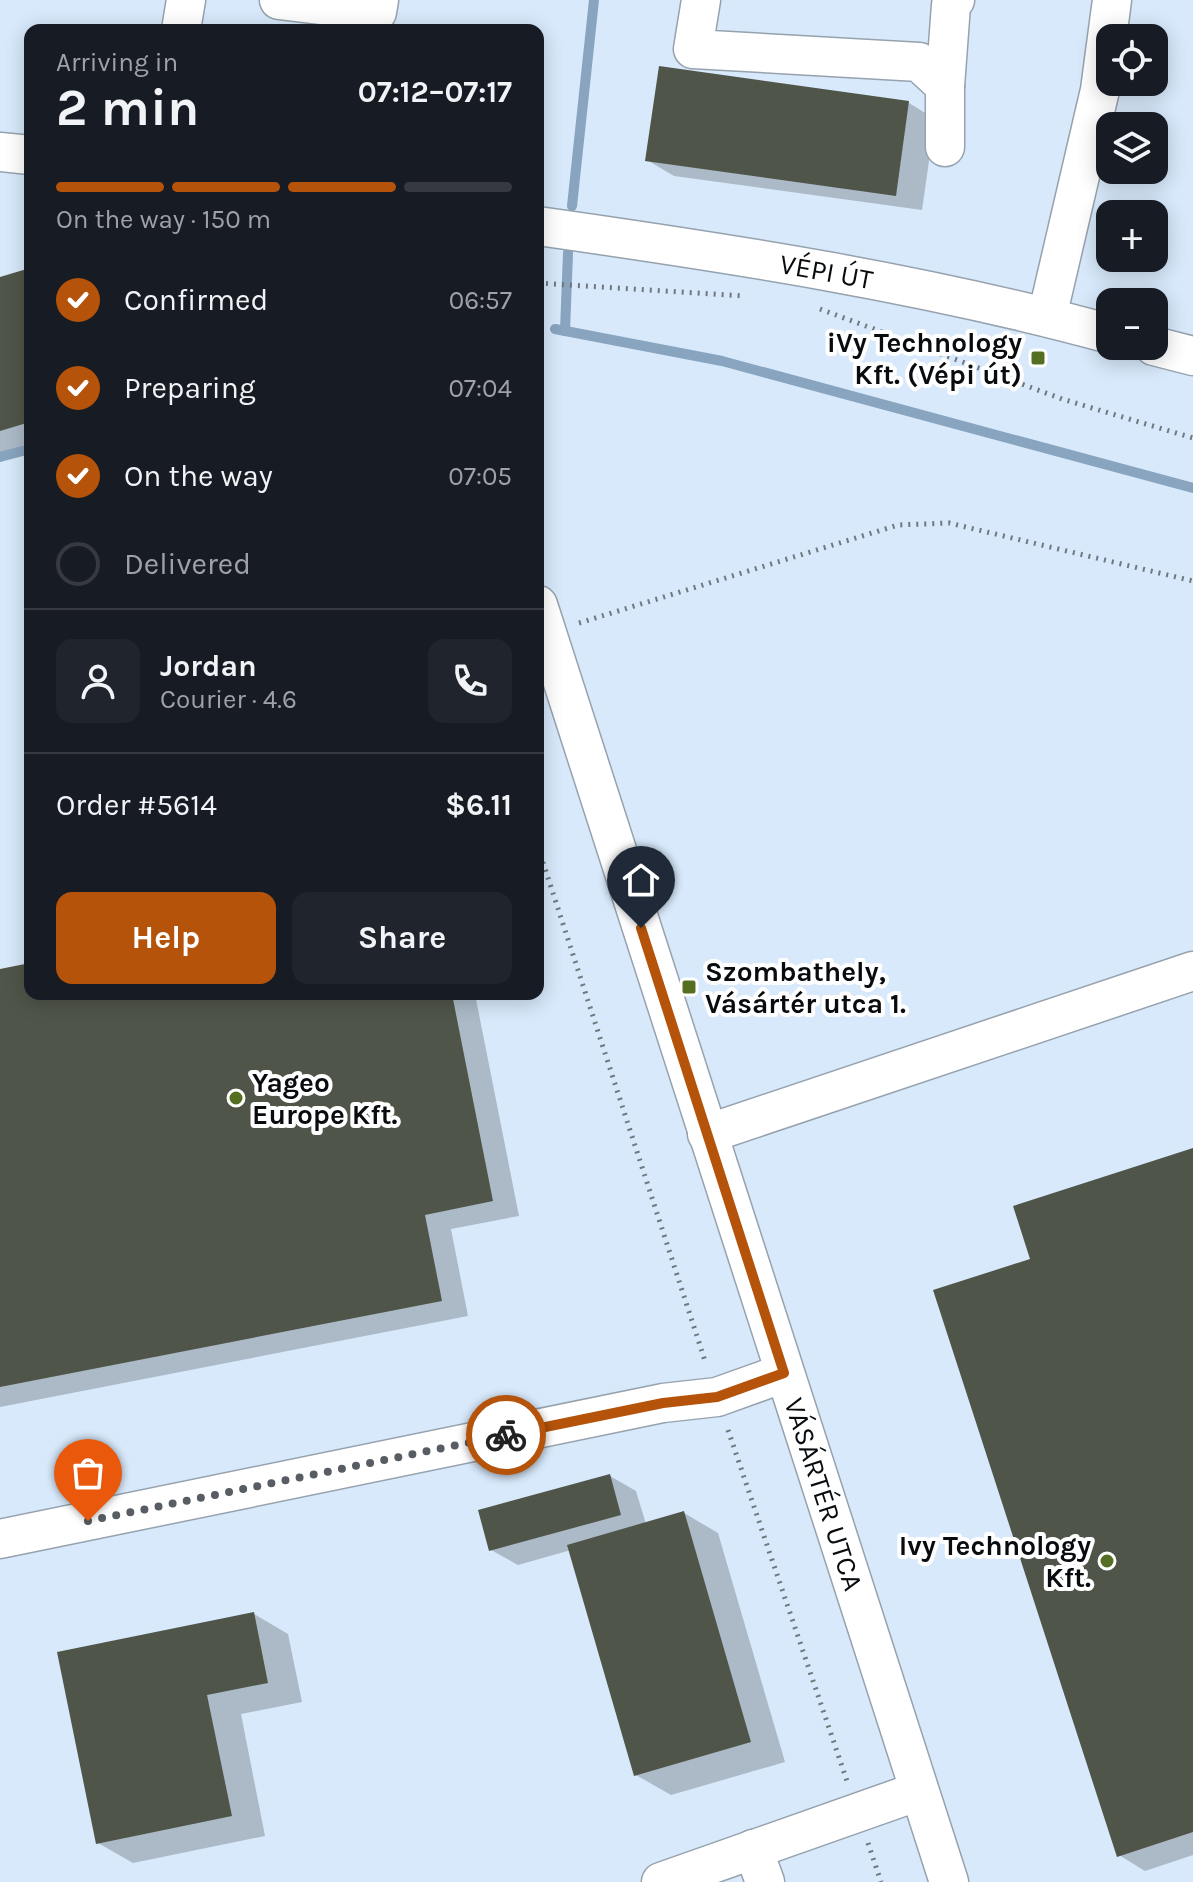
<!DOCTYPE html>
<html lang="en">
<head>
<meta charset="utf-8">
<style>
  body { margin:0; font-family:Karla,sans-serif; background:#20242c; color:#f1f3f6; height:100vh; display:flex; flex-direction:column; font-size:30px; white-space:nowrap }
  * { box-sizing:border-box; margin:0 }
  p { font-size:26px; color:#9ea1a6 }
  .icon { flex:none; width:44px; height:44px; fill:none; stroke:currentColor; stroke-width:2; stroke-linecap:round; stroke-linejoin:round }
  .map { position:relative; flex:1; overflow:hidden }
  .side { position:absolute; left:24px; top:24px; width:520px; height:976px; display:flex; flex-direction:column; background:#171b24; border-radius:16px; box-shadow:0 4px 20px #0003 }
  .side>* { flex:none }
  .fabs { position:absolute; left:1096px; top:24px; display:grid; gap:16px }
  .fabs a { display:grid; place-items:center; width:72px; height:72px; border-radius:16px; background:#171b24; box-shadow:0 4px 20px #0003; font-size:40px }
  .pin { position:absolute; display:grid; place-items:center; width:68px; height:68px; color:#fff; margin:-82px -34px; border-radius:50% 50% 50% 0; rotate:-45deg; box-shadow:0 0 8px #0007 }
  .pin .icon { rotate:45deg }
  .courier { position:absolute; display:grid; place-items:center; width:80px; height:80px; margin:-40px; border:6px solid #b45309; border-radius:50%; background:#fff; color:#222; box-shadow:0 2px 10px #0007 }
  .overview em { font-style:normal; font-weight:700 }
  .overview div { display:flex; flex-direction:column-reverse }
  .overview { display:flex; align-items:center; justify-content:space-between; height:136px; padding:0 32px }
  h1 { font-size:52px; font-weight:700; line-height:60px }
  .bar { display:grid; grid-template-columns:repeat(4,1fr); gap:12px 8px; align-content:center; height:96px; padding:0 32px }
  .bar i { height:10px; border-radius:6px; background:#363941 }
  .bar .active { background:#b45309 }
  .bar p { grid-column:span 4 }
  .line { display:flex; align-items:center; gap:20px; padding:0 32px; border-top:2px solid #363941 }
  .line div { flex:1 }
  .round { display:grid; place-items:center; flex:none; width:84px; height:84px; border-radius:16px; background:#20242c }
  ol { padding:0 32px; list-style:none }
  li { display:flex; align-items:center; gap:24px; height:88px }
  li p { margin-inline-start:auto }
  li .icon { padding:8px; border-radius:50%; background:#b45309; color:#fff; stroke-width:4 }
  li:last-child { color:#9ea1a6 }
  li i { width:44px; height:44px; border:4px solid #363941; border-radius:50% }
  .button { display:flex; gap:16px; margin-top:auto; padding:16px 32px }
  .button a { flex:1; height:92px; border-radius:16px; background:#b45309; color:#fff; font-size:32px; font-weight:700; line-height:92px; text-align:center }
  .button a+a { background:#20242c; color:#f1f3f6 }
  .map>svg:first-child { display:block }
  .built { fill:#d7e9fb; fill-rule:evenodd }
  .shadow { fill:#0003 }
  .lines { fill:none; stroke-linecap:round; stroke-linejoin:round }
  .stream { stroke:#88a4bf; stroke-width:10 }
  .building { fill:#505549 }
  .minor-casing { stroke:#96a2ad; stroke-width:41 }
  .path { stroke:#71787e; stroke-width:5; stroke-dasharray:2 6; stroke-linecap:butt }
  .minor { stroke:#fff; stroke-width:38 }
  .done { stroke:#575d62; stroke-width:8; stroke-dasharray:0 14.4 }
  .route { stroke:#b45309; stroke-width:10 }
  .poi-dot { fill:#556f22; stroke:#fff; stroke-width:3 }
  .labels { text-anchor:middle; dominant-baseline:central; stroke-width:8; stroke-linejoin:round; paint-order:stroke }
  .street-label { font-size:28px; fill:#080c0f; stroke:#fff }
  .poi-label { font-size:28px; font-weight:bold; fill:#080c0f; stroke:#fff; text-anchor:end }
</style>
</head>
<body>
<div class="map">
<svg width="1193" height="1882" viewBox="0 0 1193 1882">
  <rect width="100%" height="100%" fill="#e9f3fd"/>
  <!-- built -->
  <path class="built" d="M 0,0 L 1193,0 L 1193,1882 L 0,1882 ZM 30,30 L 538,30 L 538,994 L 30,994 ZM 1110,38 L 1154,38 L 1154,82 L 1110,82 ZM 1110,126 L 1154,126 L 1154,170 L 1110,170 ZM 1110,214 L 1154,214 L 1154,258 L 1110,258 ZM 1110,302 L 1154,302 L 1154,346 L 1110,346 Z"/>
  <!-- shadow -->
  <g class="shadow">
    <path d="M 909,103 L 935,119 L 922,210 L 674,176 L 647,160 Z"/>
    <path d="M 30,270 L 30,444 L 0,453 L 0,279 Z"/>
    <path d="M 30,965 L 30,994 L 475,994 L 519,1216 L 451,1229 L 468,1316 L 0,1407 L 0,971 Z"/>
    <path d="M 1193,1150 L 1193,1855 L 1145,1871 L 1119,1855 L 1032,1260 Z"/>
    <path d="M 610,1476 L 636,1491 L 646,1524 L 684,1513 L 718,1533 L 785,1762 L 671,1795 L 636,1775 L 571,1550 L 518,1565 L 491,1550 Z"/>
    <path d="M 254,1614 L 288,1634 L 302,1702 L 241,1714 L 265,1836 L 133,1863 L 98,1843 Z"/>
  </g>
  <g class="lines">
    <!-- stream -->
    <g class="stream">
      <path d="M 572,206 L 594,0"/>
      <path d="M 555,329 L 722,361 L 1193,488"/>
      <path d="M 565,331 L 568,253"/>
      <path d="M 0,457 L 30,449"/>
    </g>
  </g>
  <!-- building -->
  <g class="building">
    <path d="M 659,66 L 909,101 L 896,196 L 645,161 Z"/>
    <path d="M 30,268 L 30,422 L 0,431 L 0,277 Z"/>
    <path d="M 30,963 L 30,994 L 452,994 L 493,1201 L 425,1215 L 442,1301 L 0,1387 L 0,969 Z"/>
    <path d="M 1193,1148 L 1193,1832 L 1117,1857 L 933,1290 L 1030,1259 L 1013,1206 Z"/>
    <path d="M 610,1474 L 621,1515 L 489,1551 L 478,1510 Z"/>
    <path d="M 684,1511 L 751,1742 L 634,1776 L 567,1545 Z"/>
    <path d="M 254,1612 L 268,1683 L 207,1695 L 232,1816 L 96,1844 L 57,1652 Z"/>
  </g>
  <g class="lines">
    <defs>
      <g id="minor">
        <path d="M 279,0 L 377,12 L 379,0"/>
        <path d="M 701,0 L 693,49 L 919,62 L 945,86 L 945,147"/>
        <path d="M 181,30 L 186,0"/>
        <path d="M 945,86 L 951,5 L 955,0"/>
        <path d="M 0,152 L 30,155"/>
        <path id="s1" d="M 538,226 C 729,253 924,283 1110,334"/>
        <path d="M 1047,317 L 1100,90 L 1112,0"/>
        <path d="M 1154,346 L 1193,356"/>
        <path id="s2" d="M 538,605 L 949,1882"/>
        <path d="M 707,1134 L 1193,971"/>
        <path d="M 0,1539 L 663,1403 L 717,1397 L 784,1373"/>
        <path d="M 753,1849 L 765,1882"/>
        <path d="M 661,1882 L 919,1791"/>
      </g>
    </defs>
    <!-- minor casing -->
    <use href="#minor" class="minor-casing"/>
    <!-- path -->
    <g class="path">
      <path d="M 538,283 L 744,296"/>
      <path d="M 820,309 L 1062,399 L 1193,438"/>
      <path d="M 579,623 L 898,525 L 949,523 L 1193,581"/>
      <path d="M 538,847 L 706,1364"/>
      <path d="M 728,1430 L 847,1781"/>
      <path d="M 868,1843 L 881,1882"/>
    </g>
    <!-- minor -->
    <use href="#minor" class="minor"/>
  </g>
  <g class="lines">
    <!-- done -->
    <path class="done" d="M 88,1521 L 506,1435"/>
    <!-- route -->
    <path class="route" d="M 506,1435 L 663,1403 L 717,1397 L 784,1373 L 641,928"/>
  </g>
  <!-- markers -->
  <g class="poi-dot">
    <rect x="1030" y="350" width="16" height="16" rx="4"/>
    <rect x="681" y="979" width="16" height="16" rx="4"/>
    <circle cx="236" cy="1098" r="8"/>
    <circle cx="1107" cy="1561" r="8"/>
  </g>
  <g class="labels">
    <!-- street labels -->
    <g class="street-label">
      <text stroke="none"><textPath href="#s1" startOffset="292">VÉPI ÚT</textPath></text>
      <text stroke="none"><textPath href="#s2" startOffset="934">VÁSÁRTÉR UTCA</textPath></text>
    </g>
    <!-- poi labels -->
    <g class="poi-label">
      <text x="1022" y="342">iVy Technology<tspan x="1022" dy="32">Kft. (Vépi út)</tspan></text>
      <text x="705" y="971" text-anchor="start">Szombathely,<tspan x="705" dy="32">Vásártér utca 1.</tspan></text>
      <text x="252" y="1082" text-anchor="start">Yageo<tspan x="252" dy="32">Europe Kft.</tspan></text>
      <text x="1091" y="1545">Ivy Technology<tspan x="1091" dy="32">Kft.</tspan></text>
    </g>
  </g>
</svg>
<div class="fabs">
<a><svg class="icon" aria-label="locate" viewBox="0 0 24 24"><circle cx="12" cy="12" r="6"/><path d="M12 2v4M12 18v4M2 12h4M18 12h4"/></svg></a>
<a><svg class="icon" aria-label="layers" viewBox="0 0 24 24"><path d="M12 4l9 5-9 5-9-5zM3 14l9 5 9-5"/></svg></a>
<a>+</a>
<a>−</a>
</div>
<div class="pin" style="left:88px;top:1521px;background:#ea580c"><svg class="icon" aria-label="bag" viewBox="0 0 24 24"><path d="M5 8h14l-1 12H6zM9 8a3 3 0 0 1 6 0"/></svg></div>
<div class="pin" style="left:641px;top:928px;background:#1f2937"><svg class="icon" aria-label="home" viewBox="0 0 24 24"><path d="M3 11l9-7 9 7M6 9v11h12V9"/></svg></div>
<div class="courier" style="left:506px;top:1435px"><svg class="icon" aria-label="bike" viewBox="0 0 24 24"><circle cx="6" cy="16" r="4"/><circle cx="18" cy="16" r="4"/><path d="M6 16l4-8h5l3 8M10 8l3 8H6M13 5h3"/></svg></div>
<section class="side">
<div class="overview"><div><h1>2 min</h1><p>Arriving in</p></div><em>07:12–07:17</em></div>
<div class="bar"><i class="active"></i><i class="active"></i><i class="active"></i><i></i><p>On the way · 150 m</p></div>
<ol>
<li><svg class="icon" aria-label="check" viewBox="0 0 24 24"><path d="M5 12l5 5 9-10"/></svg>Confirmed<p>06:57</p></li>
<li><svg class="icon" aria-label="check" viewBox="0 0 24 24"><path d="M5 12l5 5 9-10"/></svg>Preparing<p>07:04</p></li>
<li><svg class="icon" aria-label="check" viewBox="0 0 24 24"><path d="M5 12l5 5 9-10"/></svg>On the way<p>07:05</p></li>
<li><i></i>Delivered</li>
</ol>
<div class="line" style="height:144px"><a class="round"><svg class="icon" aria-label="person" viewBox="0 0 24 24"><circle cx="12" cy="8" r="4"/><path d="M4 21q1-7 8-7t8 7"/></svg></a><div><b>Jordan</b><p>Courier · 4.6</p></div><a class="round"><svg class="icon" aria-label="phone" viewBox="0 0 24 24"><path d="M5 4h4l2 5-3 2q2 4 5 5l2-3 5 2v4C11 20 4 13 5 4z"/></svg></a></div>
<div class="line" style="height:104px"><div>Order #5614</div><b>$6.11</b></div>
<div class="button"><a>Help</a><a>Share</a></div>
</section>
</div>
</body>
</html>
